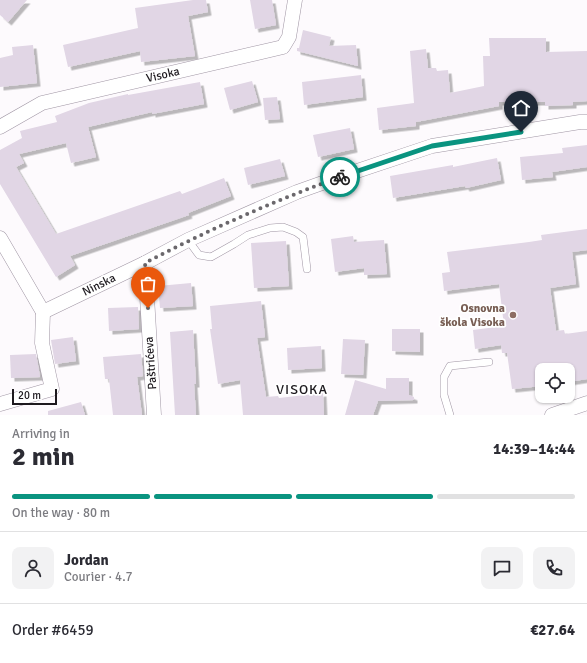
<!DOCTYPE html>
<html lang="en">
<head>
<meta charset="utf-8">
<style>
  body { margin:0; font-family:Signika,sans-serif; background:#f2f2f3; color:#2b2b33; height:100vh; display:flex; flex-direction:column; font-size:15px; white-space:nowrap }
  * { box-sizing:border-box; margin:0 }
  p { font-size:13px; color:#7c7c81 }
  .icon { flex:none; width:22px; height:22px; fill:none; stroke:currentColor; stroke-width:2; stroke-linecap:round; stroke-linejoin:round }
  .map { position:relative; height:415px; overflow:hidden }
  .side { display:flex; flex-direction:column; background:#fff; flex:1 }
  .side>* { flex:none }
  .fabs { position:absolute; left:535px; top:363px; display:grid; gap:8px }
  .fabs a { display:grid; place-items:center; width:40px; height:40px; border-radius:8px; background:#fff; box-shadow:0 1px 3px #0004; font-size:20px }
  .scale { position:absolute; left:12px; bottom:10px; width:45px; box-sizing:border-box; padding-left:4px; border:2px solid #1d191e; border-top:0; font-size:11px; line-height:14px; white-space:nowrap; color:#1d191e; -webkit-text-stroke:3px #fff; paint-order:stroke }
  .pin { position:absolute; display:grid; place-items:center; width:34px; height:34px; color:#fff; margin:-41px -17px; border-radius:50% 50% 50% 0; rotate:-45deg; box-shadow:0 0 4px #0007 }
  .pin .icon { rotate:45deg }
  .courier { position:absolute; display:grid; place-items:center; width:40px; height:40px; margin:-20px; border:3px solid #0a9480; border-radius:50%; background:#fff; color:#222; box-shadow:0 1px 5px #0007 }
  .summary em { font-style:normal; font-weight:800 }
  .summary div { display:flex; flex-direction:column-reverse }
  .summary { display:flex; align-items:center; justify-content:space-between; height:68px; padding:0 12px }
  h1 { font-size:26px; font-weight:800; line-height:30px }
  .bar { display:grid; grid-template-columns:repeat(4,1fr); gap:6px 4px; align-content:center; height:48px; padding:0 12px }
  .bar i { height:5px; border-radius:3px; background:#e1e1e2 }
  .bar .current { background:#0a9480 }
  .bar p { grid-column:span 4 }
  .line { display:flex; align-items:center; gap:10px; padding:0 12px; border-top:1px solid #e1e1e2 }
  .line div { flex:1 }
  .round { display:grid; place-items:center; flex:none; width:42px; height:42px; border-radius:8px; background:#f2f2f3 }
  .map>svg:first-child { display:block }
  .building { fill:#e1d6e5; filter:url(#shadow) }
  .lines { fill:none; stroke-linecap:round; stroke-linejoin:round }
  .service-casing { stroke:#a096a4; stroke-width:8 }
  .minor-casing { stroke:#a096a4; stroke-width:15 }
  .service { stroke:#fff; stroke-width:7 }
  .minor { stroke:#fff; stroke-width:14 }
  .done { stroke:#6b686c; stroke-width:4; stroke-dasharray:0 7.2 }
  .route { stroke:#0a9480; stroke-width:5 }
  .education-dot { fill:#8d6e63; stroke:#fff; stroke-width:1.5 }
  .labels { text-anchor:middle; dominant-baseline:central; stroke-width:3.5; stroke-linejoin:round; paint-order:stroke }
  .street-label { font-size:12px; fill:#1d191e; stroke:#fff }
  .education-label { font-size:12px; font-weight:bold; fill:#785e54; stroke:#fff; text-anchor:end }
  .quarter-label { font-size:14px; letter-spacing:1px; fill:#1d191e; stroke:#fff }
</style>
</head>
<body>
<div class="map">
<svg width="587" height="415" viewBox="0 0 587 415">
  <defs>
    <filter id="shadow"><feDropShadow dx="3.5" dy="3.5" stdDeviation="0" flood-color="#0004"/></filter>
  </defs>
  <rect width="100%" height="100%" fill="#fdfafd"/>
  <!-- building -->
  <g class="building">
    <path d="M 0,0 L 27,0 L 8,22 L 0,15 Z"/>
    <path d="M 193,0 L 206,0 L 208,12 L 188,16 L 195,56 L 141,62 L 140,51 L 68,67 L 63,45 L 138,28 L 135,8 Z"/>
    <path d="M 250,0 L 272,0 L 276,25 L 255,29 Z"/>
    <path d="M 303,30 L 331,37 L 329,46 L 356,45 L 358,66 L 297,51 L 297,48 L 299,48 Z"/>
    <path d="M 489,38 L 546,38 L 546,52 L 587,51 L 587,101 L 573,102 L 573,105 L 545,106 L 545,102 L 499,102 L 499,106 L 416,122 L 416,126 L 379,130 L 377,108 L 414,103 L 410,51 L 426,49 L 428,68 L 436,68 L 437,71 L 448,70 L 450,93 L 484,86 L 483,56 L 490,56 Z"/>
    <path d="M 33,45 L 37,83 L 0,87 L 0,58 L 13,55 L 12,47 Z"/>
    <path d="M 361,75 L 363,97 L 304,105 L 302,82 Z"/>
    <path d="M 252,81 L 258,102 L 230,110 L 224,88 Z"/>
    <path d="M 200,82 L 204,104 L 152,114 L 152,112 L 88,127 L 96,157 L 71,163 L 66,143 L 19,154 L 24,163 L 16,167 L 56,234 L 180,191 L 182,194 L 224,178 L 231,196 L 188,213 L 189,215 L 70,256 L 75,265 L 56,277 L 0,184 L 0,150 L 22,138 L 20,131 L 57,122 L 55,116 L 89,103 L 128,94 L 128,95 Z"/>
    <path d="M 277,97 L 280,119 L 265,120 L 263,98 Z"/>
    <path d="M 350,128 L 354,149 L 318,157 L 313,135 Z"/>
    <path d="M 587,145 L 587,167 L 552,172 L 553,177 L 522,180 L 520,157 L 563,153 L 562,148 Z"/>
    <path d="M 497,158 L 501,180 L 466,188 L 465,186 L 393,198 L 390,176 L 453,165 L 453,167 Z"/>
    <path d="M 280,159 L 285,176 L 248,185 L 244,168 Z"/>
    <path d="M 587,229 L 587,250 L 572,252 L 576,284 L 550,288 L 556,331 L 564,330 L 565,334 L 587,331 L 587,379 L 568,382 L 568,370 L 542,370 L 542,386 L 512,389 L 507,353 L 502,353 L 501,345 L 475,349 L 473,330 L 504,326 L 499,284 L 444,291 L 442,273 L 450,272 L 447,252 L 529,242 L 542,240 L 541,235 Z"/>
    <path d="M 353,236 L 354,242 L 384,240 L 387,274 L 364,275 L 364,268 L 335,272 L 331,239 Z"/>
    <path d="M 286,241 L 289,286 L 254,288 L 251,243 Z"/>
    <path d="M 191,283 L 193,306 L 160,308 L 158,286 Z"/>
    <path d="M 261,301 L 265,337 L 257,338 L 266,397 L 278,396 L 279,398 L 323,393 L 324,415 L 243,415 L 240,380 L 218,384 L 210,329 L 212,329 L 210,306 Z"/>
    <path d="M 138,307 L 139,329 L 109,331 L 108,308 Z"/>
    <path d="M 392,329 L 420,329 L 420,352 L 392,351 Z"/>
    <path d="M 193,330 L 196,384 L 194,384 L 196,415 L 175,415 L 170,332 Z"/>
    <path d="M 73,337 L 76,361 L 55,364 L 51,340 Z"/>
    <path d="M 343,339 L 365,340 L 363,375 L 341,374 Z"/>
    <path d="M 321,346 L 322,368 L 288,370 L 287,348 Z"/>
    <path d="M 36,354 L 39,371 L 40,377 L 11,378 L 10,355 Z"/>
    <path d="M 141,354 L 143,376 L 137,377 L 142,415 L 113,415 L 109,379 L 105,379 L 103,357 Z"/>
    <path d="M 386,378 L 409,378 L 409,395 L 414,397 L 414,400 L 378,401 L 373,415 L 345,415 L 355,380 L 386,389 Z"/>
    <path d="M 81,402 L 85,415 L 48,415 L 48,411 Z"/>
  </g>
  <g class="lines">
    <defs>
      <g id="service">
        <path d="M 188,240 L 199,255 L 211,257 L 234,244 L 248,235 L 270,228 L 283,227 L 296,232 L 303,237 L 307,269"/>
        <path d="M 450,415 L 444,395 L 444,377 L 450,366 L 489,362"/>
      </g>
      <g id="minor">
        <path d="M 0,127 L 42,103 L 283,47 L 289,37 L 295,0"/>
        <path d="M 0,238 L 43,312"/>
        <path d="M 145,263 L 154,415"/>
        <path d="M 43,312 L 145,263 L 188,240 L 297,192 L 342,176 L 432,146 L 580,122 L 587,122"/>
        <path d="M 0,404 L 52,389 L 42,343 L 43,312"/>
        <path d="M 552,415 L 587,403"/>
      </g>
    </defs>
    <!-- service casing -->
    <use href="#service" class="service-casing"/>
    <!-- minor casing -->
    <use href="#minor" class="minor-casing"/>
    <!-- service -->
    <use href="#service" class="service"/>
    <!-- minor -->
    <use href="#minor" class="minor"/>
  </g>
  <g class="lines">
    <!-- done -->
    <path class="done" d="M 148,308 L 145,263 C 208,230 274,201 340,177"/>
    <!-- route -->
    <path class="route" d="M 340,177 L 432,146 L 521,132"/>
  </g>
  <!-- markers -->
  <circle class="education-dot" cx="513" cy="315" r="4"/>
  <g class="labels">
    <!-- street labels -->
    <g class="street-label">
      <text transform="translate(163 75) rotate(-13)">Visoka</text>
      <text transform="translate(99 285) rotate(-26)">Ninska</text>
      <text transform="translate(151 363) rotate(-94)">Paštrićeva</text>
    </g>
    <!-- education labels -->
    <g class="education-label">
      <text x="505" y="308">Osnovna<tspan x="505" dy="14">škola Visoka</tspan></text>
    </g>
    <!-- quarter labels -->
    <g class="quarter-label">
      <text x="302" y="389">VISOKA</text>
    </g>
  </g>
</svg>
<div class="fabs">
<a><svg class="icon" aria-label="locate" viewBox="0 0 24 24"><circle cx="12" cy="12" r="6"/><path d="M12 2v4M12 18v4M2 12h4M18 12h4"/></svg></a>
</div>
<div class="scale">20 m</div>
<div class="pin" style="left:148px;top:308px;background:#ea580c"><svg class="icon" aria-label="bag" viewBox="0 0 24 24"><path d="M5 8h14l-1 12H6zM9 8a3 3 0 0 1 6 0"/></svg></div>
<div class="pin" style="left:521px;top:132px;background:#1f2937"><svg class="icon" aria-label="home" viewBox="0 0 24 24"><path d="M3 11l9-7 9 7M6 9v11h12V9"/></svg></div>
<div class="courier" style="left:340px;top:177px"><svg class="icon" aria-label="bike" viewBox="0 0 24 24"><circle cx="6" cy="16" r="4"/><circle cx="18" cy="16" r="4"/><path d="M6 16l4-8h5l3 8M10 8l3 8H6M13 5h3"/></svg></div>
</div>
<section class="side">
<div class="summary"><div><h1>2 min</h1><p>Arriving in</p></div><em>14:39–14:44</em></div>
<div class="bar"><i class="current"></i><i class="current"></i><i class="current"></i><i></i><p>On the way · 80 m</p></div>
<div class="line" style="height:72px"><a class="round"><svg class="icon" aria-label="person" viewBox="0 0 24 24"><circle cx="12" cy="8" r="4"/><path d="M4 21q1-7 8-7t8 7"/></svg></a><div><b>Jordan</b><p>Courier · 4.7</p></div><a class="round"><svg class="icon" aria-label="chat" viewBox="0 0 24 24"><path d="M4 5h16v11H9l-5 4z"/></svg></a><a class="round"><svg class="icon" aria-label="phone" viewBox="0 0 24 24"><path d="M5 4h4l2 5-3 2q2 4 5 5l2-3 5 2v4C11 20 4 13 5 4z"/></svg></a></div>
<div class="line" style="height:52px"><div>Order #6459</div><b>€27.64</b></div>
</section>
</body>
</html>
